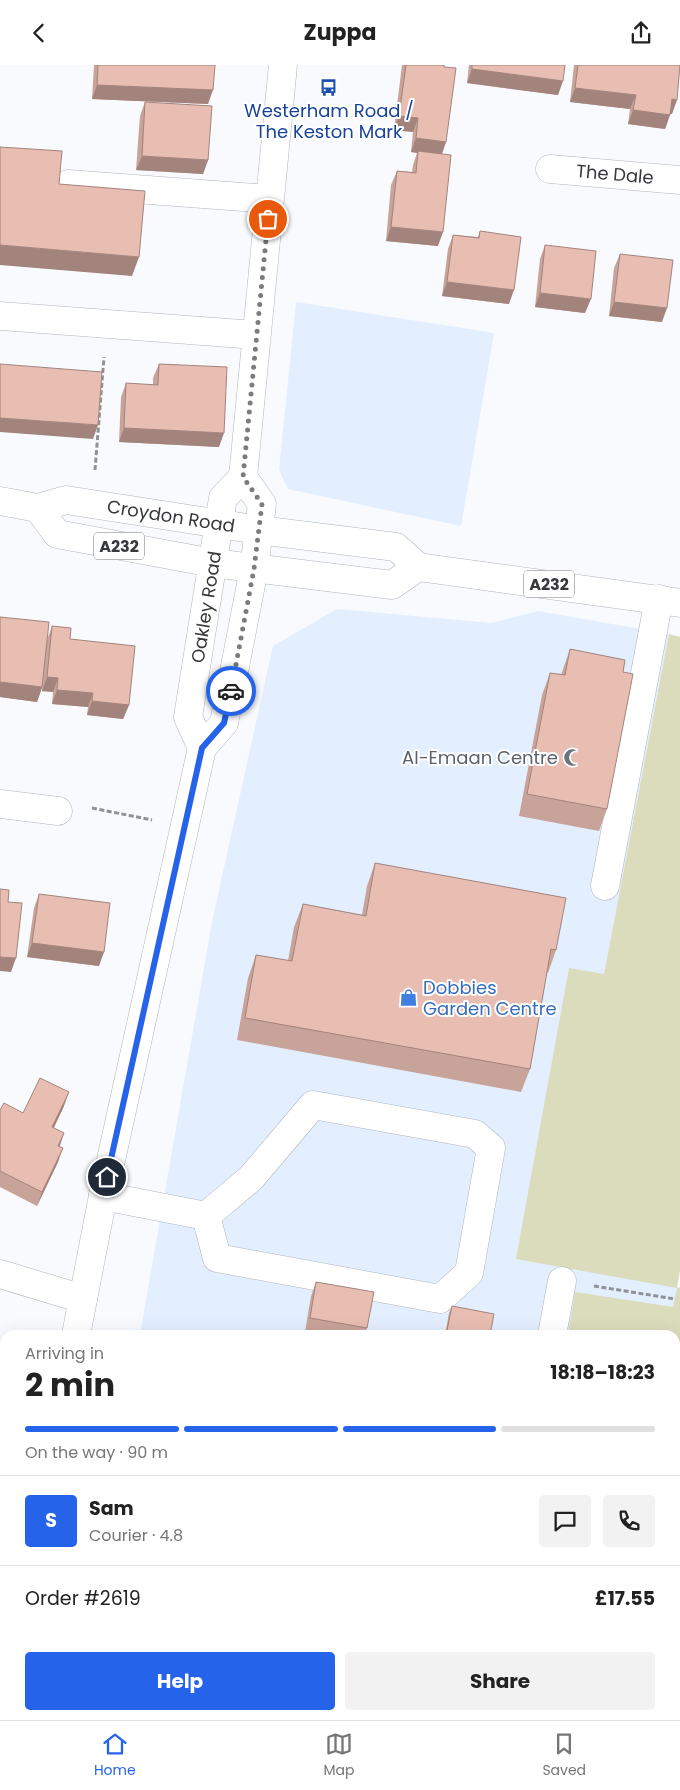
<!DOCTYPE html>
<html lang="en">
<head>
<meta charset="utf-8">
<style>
  body { margin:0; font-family:Poppins,sans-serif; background:#f2f2f2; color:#222; height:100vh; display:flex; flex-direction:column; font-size:19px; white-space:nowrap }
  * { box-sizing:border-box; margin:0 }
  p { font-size:16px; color:#767676 }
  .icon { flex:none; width:28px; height:28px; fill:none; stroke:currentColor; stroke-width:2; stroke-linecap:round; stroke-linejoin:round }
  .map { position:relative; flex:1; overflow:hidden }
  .drawer { position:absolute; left:0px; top:1265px; width:680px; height:390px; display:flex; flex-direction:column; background:#fff; border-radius:15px 15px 0 0; box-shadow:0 5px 20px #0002 }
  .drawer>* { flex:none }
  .pin { position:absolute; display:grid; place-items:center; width:42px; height:42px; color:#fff; margin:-21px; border:2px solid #fff; border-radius:50%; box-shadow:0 1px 5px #0007 }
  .courier { position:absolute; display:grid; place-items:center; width:50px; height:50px; margin:-25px; border:4px solid #2563eb; border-radius:50%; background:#fff; color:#222; box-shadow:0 1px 6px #0007 }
  .head em { font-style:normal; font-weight:700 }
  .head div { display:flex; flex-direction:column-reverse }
  .head { display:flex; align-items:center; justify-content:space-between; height:85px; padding:0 25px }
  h1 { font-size:32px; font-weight:700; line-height:38px }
  .bar { display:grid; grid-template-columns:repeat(4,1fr); gap:8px 5px; align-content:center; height:60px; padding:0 25px }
  .bar i { height:6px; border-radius:4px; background:#e0e0e0 }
  .bar .active { background:#2563eb }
  .bar p { grid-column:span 4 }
  .line { display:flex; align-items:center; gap:12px; padding:0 25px; border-top:1px solid #e0e0e0 }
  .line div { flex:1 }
  .round { display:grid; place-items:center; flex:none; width:52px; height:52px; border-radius:5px; background:#f2f2f2 }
  .primary-button { display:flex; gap:10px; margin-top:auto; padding:10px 25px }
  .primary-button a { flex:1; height:58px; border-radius:5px; background:#2563eb; color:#fff; font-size:20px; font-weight:700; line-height:58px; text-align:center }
  .primary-button a+a { background:#f2f2f2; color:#222 }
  header { display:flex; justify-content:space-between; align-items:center; height:65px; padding:0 25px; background:#fff; font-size:22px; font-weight:700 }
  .dock { display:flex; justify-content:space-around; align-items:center; height:70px; border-top:1px solid #e0e0e0; background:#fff; font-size:14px; color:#767676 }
  .dock a { display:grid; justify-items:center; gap:2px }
  .dock .active { color:#2563eb }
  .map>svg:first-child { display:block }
  .built { fill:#e3eefe }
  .green { fill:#dadcbb }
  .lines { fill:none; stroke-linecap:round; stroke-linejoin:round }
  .minor-casing { stroke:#afb5be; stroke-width:29 }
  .major-casing { stroke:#afb5be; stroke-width:29 }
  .highway-casing { stroke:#afb5be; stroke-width:29 }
  .path { stroke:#8f9195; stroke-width:3; stroke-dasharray:5 2.5; stroke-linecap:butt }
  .minor { stroke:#fff; stroke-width:28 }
  .major { stroke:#fff; stroke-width:28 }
  .highway { stroke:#fff; stroke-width:28 }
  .wall { fill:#c8a399 }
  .shaded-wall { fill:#a2847d }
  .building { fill:#e8bdb2; stroke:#a2847d }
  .done { stroke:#7a7c80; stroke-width:5; stroke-dasharray:0 9 }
  .route { stroke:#2563eb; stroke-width:6 }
  .labels { text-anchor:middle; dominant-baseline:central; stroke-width:4; stroke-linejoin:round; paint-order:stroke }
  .shield { fill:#fff; stroke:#727476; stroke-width:1 }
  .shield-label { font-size:16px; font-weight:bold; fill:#36383c }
  .transit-label { font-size:18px; fill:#164399; stroke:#fff }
  .street-label { font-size:18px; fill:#36383c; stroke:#fff }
  .worship-label { font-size:18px; fill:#5b616d; stroke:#fff; text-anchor:end }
  .shop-label { font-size:18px; fill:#366cbe; stroke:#fff; text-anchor:start }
</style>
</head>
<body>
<header><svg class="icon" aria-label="back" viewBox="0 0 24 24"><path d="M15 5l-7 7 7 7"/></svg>Zuppa<svg class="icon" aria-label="share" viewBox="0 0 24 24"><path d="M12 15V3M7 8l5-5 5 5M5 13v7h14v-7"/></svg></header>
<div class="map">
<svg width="680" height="1655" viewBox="0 0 680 1655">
  <rect width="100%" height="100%" fill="#f8fafe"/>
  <!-- built -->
  <g class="built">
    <path d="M 296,237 L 494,268 L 461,461 L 288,424 L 279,405 Z"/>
    <path d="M 337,544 L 491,558 L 538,546 L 669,569 L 604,910 L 569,904 L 517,1194 L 680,1223 L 680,1655 L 74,1655 L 74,1650 L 675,1650 L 675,1270 L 140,1270 L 212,857 L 273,581 Z"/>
  </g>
  <!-- green -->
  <path class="green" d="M 669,569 L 680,572 L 680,1206 L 677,1222 L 680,1223 L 680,1655 L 510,1655 L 511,1650 L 675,1650 L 675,1270 L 568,1270 L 575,1227 L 673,1242 L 677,1223 L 516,1194 L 569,903 L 604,909 Z"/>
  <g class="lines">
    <defs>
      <g id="minor">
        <path d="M 550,104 L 680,115"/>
        <path d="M 68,119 L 269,134"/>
        <path d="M 0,251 L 256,270"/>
        <path d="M 0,739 L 58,746"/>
        <path d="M 605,821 L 659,534"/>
        <path d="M 313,1040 L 475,1069 L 491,1083 L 469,1208 L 440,1234 L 217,1193 L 206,1151 L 251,1113 Z"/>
        <path d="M 103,1131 L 206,1151"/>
        <path d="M 0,1209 L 83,1234"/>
        <path d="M 552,1270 L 562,1216"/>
        <path d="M 125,1655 L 126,1650"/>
        <path d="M 482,1655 L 483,1650"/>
      </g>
      <g id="major">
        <path d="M 202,683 L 188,652 L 223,433 L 243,412 L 283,0"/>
        <path d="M 76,1270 L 103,1131 L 202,683 L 224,658 L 254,504 L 262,439 L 243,412"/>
        <path d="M 4,1655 L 5,1649"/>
      </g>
      <g id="highway">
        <path d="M 0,436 L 38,443 L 66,435 L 259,465 L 396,482 L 418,502 L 680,538"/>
        <path d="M 38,443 L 57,469 L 213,498 L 392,520 L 418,502"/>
      </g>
    </defs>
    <!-- minor casing -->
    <use href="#minor" class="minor-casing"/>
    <!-- major casing -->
    <use href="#major" class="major-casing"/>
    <!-- highway casing -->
    <use href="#highway" class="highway-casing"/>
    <!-- path -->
    <g class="path">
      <path d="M 95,405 L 104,292"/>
      <path d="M 92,743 L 152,755"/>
      <path d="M 594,1221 L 675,1234"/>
    </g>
    <!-- minor -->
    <use href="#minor" class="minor"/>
    <!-- major -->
    <use href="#major" class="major"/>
    <!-- highway -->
    <use href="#highway" class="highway"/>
  </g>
  <!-- wall -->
  <g class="wall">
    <path d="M 94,0 L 215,0 L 208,39 L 92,34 Z"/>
    <path d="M 402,0 L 444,0 L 446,77 L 442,89 L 438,181 L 386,176 L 391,120 L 397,106 L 412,107 L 413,100 L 417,88 L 411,87 L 413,67 L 394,65 Z"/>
    <path d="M 469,0 L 565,0 L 558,30 L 467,18 Z"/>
    <path d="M 574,0 L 680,0 L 672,49 L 670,49 L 665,64 L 628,59 L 630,44 L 570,37 Z"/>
    <path d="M 145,37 L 208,95 L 203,109 L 136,105 L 140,51 Z"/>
    <path d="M 480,166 L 509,239 L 442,231 L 448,184 L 453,170 L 478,172 Z"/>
    <path d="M 545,180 L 585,248 L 535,242 L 540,194 Z"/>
    <path d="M 620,189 L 662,257 L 609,251 L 614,203 Z"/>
    <path d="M 159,299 L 219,382 L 119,377 L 121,332 L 126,318 L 153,320 L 153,313 Z"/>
    <path d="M 0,552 L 47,575 L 52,561 L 70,574 L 129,640 L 123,654 L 87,650 L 88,642 L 52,639 L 53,627 L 42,626 L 42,623 L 37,637 L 0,632 Z"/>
    <path d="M 570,584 L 623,607 L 607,744 L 599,766 L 519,751 L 542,630 L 550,608 L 561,610 Z"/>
    <path d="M 375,798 L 556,885 L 548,908 L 547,907 L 530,1004 L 521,1027 L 237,975 L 248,913 L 256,890 L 288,896 L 294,862 L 303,839 L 362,850 L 367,821 Z"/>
    <path d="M 39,829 L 99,901 L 27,892 L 34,843 Z"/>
    <path d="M 64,1041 L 54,1063 L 64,1068 L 60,1081 L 58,1097 L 37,1141 L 0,1122 L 0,1045 L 23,1048 Z"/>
    <path d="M 316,1217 L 367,1263 L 365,1270 L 323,1270 L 305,1267 L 311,1231 Z"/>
    <path d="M 452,1241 L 490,1270 L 445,1270 L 449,1248 Z"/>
  </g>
  <!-- shaded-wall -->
  <g class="shaded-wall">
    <path d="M 472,4 L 563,16 L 558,30 L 467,18 Z"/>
    <path d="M 97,20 L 213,25 L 208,39 L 92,34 Z"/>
    <path d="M 575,23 L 636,30 L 630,44 L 570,37 Z"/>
    <path d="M 672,34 L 677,35 L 672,49 L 666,48 Z"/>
    <path d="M 633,45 L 670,50 L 665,64 L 628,59 Z"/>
    <path d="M 399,51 L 418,53 L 413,67 L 394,65 Z"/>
    <path d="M 416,73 L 446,77 L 441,91 L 411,87 Z"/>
    <path d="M 142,91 L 208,95 L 203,109 L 136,105 Z"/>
    <path d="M 391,162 L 443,167 L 438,181 L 386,176 Z"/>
    <path d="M 0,180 L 139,192 L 132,211 L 0,200 Z"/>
    <path d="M 447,217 L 514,225 L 509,239 L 442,231 Z"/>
    <path d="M 540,228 L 591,234 L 585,248 L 535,242 Z"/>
    <path d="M 614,237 L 667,243 L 662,257 L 609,251 Z"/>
    <path d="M 0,353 L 98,360 L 93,374 L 0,367 Z"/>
    <path d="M 124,363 L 224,368 L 219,382 L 119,377 Z"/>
    <path d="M 47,612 L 58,613 L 53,627 L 42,626 Z"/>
    <path d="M 0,617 L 42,622 L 37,637 L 0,632 Z"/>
    <path d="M 57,625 L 93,628 L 88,642 L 52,639 Z"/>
    <path d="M 92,636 L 129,640 L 123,654 L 87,650 Z"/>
    <path d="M 32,878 L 104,887 L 99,901 L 27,892 Z"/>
    <path d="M 0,892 L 16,893 L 11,907 L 0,906 Z"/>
    <path d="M 69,1027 L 64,1041 L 47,1076 L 52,1062 Z"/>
    <path d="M 64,1068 L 59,1082 L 58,1081 Z"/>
    <path d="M 63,1083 L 58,1097 L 37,1141 L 42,1127 Z"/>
    <path d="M 5,1335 L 5,1338 L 0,1349 L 0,1346 Z"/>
  </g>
  <!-- building -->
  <g class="building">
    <path d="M 98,0 L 215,0 L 213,25 L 97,20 Z"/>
    <path d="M 406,0 L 444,0 L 444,2 L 456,3 L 446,77 L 416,73 L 418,53 L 399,51 Z"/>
    <path d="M 472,0 L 565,0 L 563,16 L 472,4 Z"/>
    <path d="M 578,0 L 680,0 L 677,35 L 672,34 L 670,50 L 633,45 L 636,30 L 575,23 Z"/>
    <path d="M 145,37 L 212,41 L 208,95 L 142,91 Z"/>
    <path d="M 0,82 L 62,86 L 59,119 L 145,126 L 139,192 L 0,180 Z"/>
    <path d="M 418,86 L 451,90 L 443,167 L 391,162 L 397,106 L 416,108 Z"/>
    <path d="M 480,166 L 521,172 L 514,225 L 447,217 L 453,170 L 479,173 Z"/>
    <path d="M 545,180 L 596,186 L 591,234 L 540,228 Z"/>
    <path d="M 620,189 L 673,195 L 667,243 L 614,237 Z"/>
    <path d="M 0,299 L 102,307 L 98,360 L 0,353 Z"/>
    <path d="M 159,299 L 227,302 L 224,368 L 124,363 L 126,318 L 158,320 Z"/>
    <path d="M 0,552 L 49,557 L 42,622 L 0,617 Z"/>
    <path d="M 52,561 L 71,563 L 70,574 L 135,581 L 129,640 L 92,636 L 93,628 L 57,625 L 58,613 L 47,612 Z"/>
    <path d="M 570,584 L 625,595 L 623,607 L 633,609 L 607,744 L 527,729 L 550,608 L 565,610 Z"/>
    <path d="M 375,798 L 566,833 L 556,885 L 551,884 L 530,1004 L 245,953 L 256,890 L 292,896 L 303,839 L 366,851 Z"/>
    <path d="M 0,824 L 9,825 L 8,837 L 22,838 L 16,893 L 0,892 Z"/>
    <path d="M 39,829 L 110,838 L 104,887 L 32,878 Z"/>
    <path d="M 40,1013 L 69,1027 L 52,1062 L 64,1068 L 58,1081 L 63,1083 L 42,1127 L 0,1106 L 0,1045 L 4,1038 L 23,1048 Z"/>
    <path d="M 316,1217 L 374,1227 L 367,1263 L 310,1253 Z"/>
    <path d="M 452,1241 L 494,1249 L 490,1270 L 446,1270 Z"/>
    <path d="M 0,1283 L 5,1285 L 5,1335 L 0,1346 Z"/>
  </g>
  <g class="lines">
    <!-- done -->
    <path class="done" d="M 231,626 L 254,504 L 262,439 L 243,412 L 268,154"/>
    <!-- route -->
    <path class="route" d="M 107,1112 L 202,683 L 224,658 L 231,626"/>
  </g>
  <!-- icons -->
  <defs>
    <symbol id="bus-bare" viewBox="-9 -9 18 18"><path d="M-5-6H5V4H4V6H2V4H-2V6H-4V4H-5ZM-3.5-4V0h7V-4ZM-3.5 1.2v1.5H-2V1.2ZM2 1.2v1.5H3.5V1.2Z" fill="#1a4fb4" stroke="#fff" stroke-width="2.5" paint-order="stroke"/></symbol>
    <symbol id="mosque-bare" viewBox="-9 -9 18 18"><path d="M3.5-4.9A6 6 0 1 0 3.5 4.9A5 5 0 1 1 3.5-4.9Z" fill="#6b7280" stroke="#fff" stroke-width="2.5" paint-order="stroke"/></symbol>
    <symbol id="shop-bare" viewBox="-9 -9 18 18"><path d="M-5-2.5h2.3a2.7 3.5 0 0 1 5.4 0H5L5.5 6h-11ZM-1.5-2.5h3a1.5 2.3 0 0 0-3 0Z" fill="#3f7fe0" stroke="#fff" stroke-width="2.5" paint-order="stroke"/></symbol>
  </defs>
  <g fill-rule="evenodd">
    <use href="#bus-bare" x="316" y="10" width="25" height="25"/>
    <use href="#mosque-bare" x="560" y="680" width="25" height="25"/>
    <use href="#shop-bare" x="396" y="920" width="25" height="25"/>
  </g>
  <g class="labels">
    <!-- shield labels -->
    <g class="shield">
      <rect x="94" y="467.5" width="50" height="27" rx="4"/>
      <rect x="524" y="505.5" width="50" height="27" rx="4"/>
    </g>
    <g class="shield-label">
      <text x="119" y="481">A232</text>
      <text x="549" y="519">A232</text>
    </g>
    <!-- transit labels -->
    <g class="transit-label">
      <text x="329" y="45">Westerham Road /<tspan x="329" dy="21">The Keston Mark</tspan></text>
    </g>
    <!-- street labels -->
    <g class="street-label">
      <text transform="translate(615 109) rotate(5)">The Dale</text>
      <text transform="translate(171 451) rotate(9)">Croydon Road</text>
      <text transform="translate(206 542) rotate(-81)">Oakley Road</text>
    </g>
    <!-- worship labels -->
    <g class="worship-label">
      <text x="558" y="692">Al-Emaan Centre</text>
    </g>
    <!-- shop labels -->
    <g class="shop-label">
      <text x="423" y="922">Dobbies<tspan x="423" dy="21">Garden Centre</tspan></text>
    </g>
  </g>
</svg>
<div class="pin" style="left:268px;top:154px;background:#ea580c"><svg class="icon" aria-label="bag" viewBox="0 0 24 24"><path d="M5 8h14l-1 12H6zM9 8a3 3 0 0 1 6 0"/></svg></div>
<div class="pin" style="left:107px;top:1112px;background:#1f2937"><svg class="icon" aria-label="home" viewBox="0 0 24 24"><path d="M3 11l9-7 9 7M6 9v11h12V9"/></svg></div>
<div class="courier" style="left:231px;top:626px"><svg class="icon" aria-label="car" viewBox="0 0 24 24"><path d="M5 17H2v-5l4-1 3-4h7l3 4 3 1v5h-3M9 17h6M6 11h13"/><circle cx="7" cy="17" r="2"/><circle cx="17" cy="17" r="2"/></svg></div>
<section class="drawer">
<div class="head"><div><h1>2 min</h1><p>Arriving in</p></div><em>18:18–18:23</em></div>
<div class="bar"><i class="active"></i><i class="active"></i><i class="active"></i><i></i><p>On the way · 90 m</p></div>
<div class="line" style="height:90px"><b class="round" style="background:#2563eb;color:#fff">S</b><div><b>Sam</b><p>Courier · 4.8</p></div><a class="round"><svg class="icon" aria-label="chat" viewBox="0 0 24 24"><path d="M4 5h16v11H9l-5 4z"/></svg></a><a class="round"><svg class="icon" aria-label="phone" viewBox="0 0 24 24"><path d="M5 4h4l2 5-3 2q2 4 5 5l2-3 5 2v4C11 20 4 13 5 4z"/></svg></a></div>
<div class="line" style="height:65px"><div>Order #2619</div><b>£17.55</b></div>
<div class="primary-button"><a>Help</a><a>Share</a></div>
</section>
</div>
<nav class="dock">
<a class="active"><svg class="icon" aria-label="home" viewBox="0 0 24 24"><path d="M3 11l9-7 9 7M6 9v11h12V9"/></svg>Home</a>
<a><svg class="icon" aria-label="map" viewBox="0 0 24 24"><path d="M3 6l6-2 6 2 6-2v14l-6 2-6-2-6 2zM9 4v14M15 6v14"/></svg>Map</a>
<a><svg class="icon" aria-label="saved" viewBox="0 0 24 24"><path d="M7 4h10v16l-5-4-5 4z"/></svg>Saved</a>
</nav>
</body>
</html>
